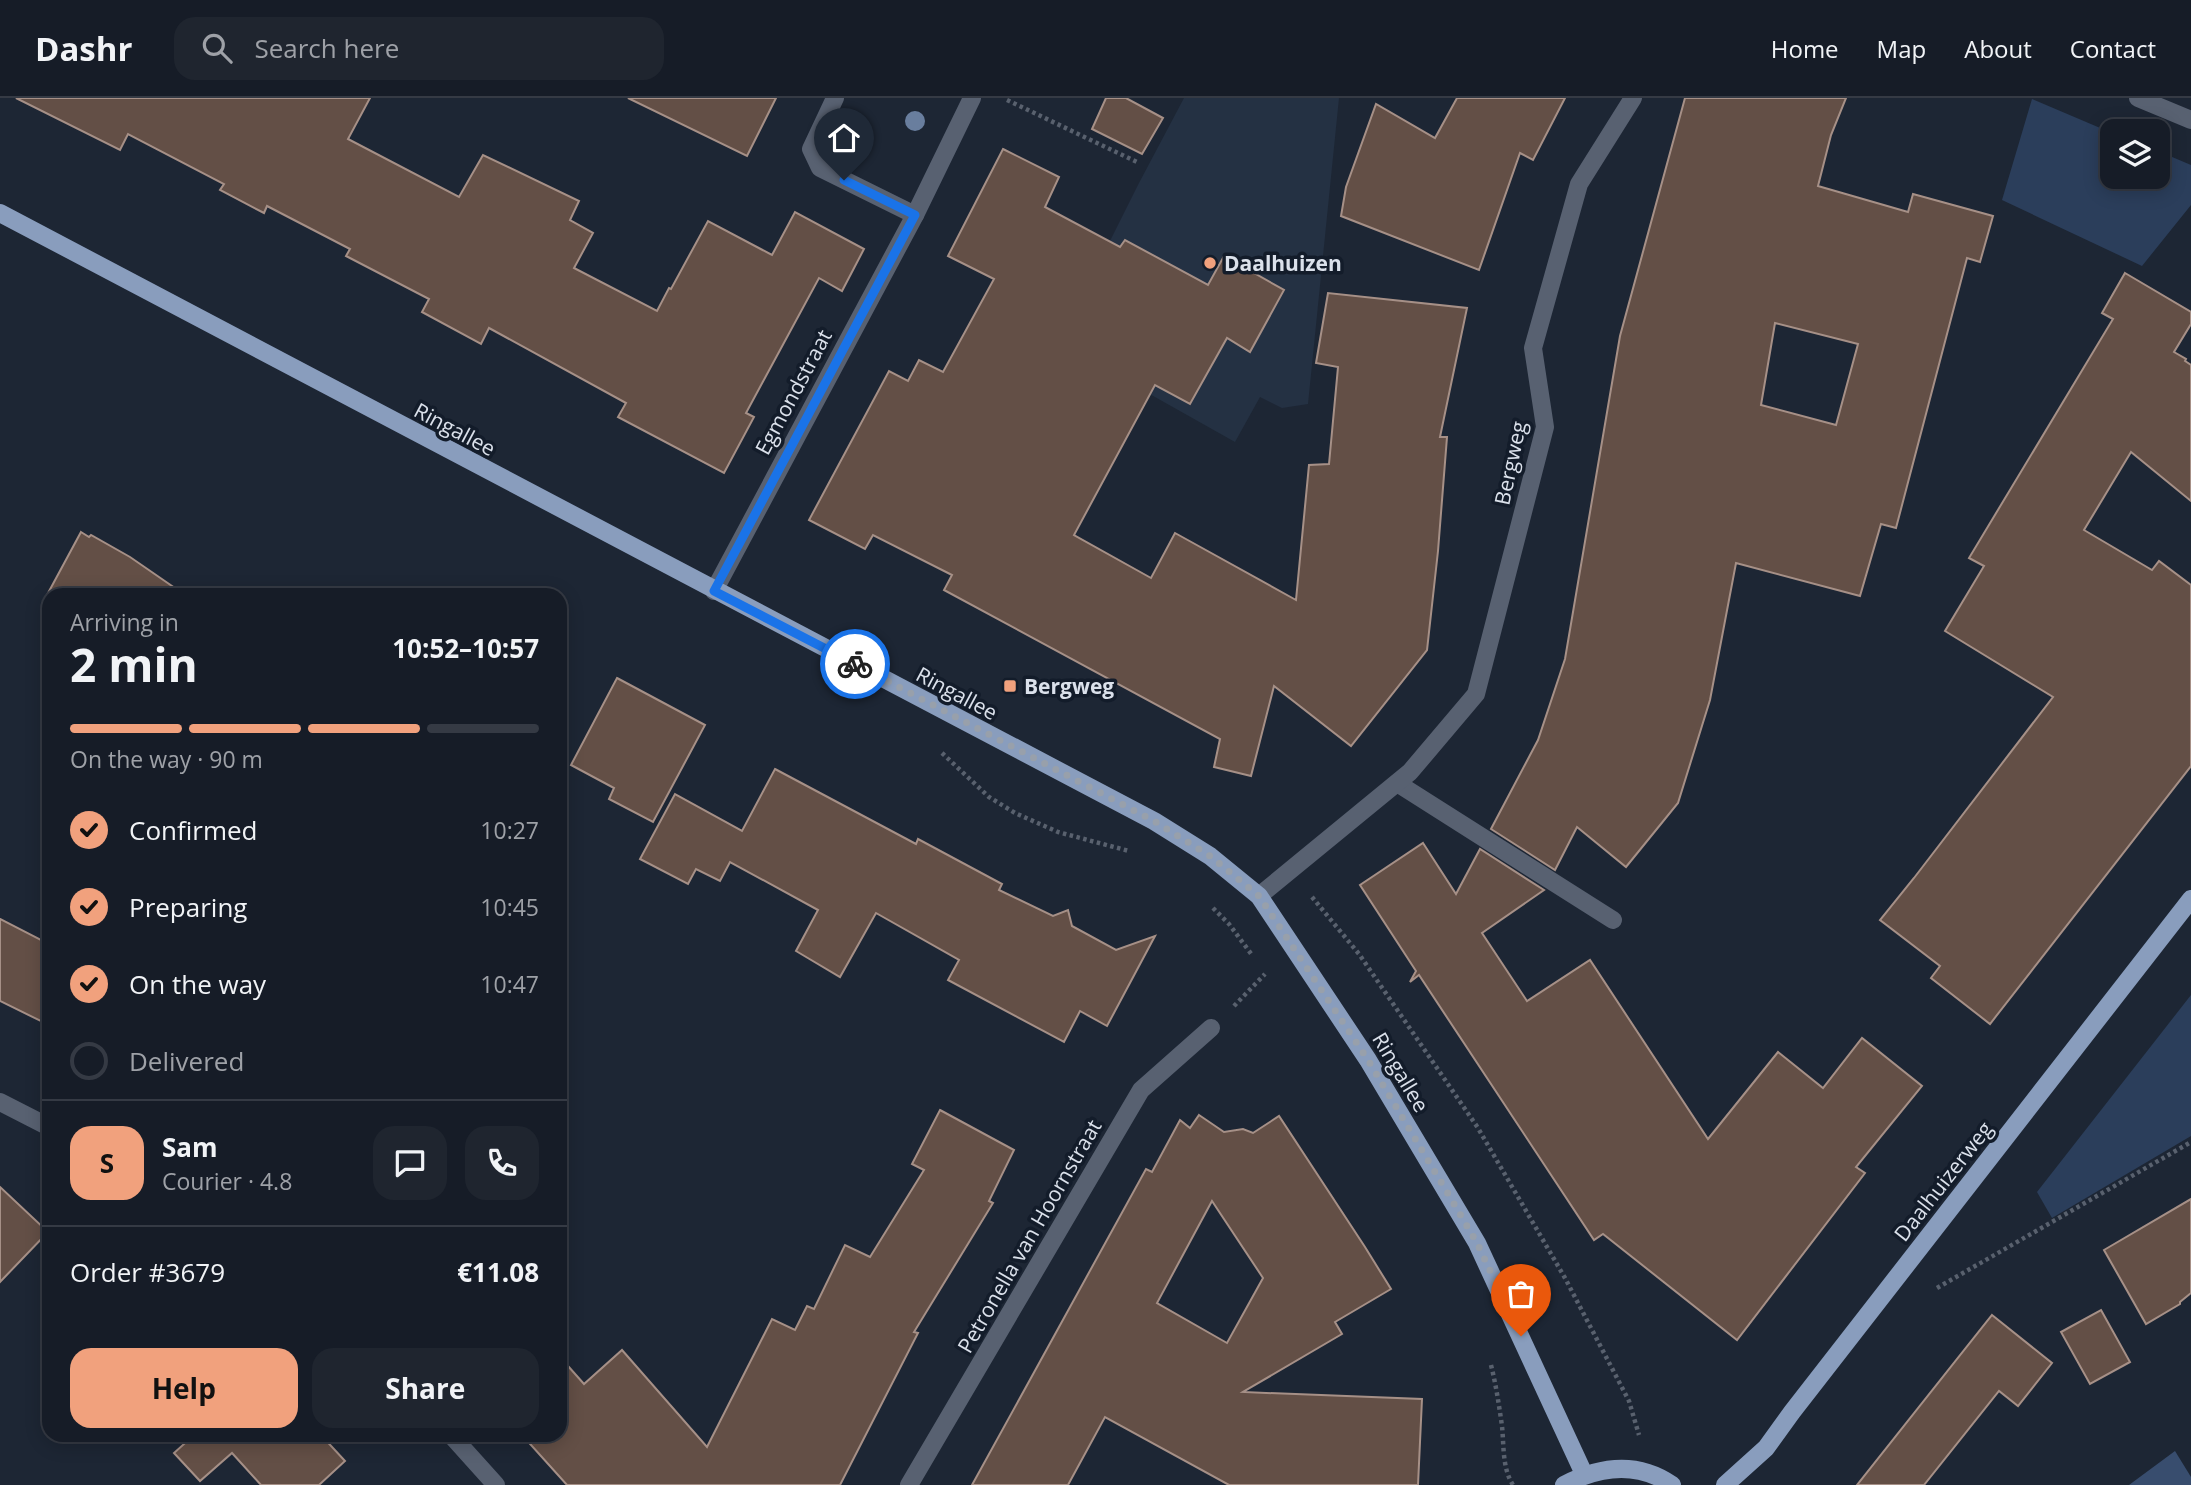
<!DOCTYPE html>
<html lang="en">
<head>
<meta charset="utf-8">
<style>
  body { margin:0; font-family:"Open Sans",sans-serif; background:#1f252f; color:#f1f3f6; height:100vh; display:flex; flex-direction:column; font-size:26px; white-space:nowrap }
  * { box-sizing:border-box; margin:0 }
  p { font-size:23px; color:#9ea1a7 }
  .icon { flex:none; width:38px; height:38px; fill:none; stroke:currentColor; stroke-width:2; stroke-linecap:round; stroke-linejoin:round }
  .map { position:relative; flex:1; overflow:hidden }
  .sheet { position:absolute; left:42px; top:490px; width:525px; height:854px; display:flex; flex-direction:column; background:#161c27; border-radius:21px; box-shadow:0 4px 18px #0003,0 0 0 2px #353a44 }
  .sheet>* { flex:none }
  .tools { position:absolute; left:2100px; top:21px; display:grid; gap:14px }
  .tools a { display:grid; place-items:center; width:70px; height:70px; border-radius:14px; background:#161c27; box-shadow:0 4px 18px #0003,0 0 0 2px #353a44; font-size:35px }
  .pin { position:absolute; display:grid; place-items:center; width:60px; height:60px; color:#fff; margin:-72px -30px; border-radius:50% 50% 50% 0; rotate:-45deg; box-shadow:0 0 7px #0007 }
  .pin .icon { rotate:45deg }
  .courier { position:absolute; display:grid; place-items:center; width:70px; height:70px; margin:-35px; border:5px solid #1a73e8; border-radius:50%; background:#fff; color:#222; box-shadow:0 2px 9px #0007 }
  .headline em { font-style:normal; font-weight:700 }
  .headline div { display:flex; flex-direction:column-reverse }
  .headline { display:flex; align-items:center; justify-content:space-between; height:119px; padding:0 28px }
  h1 { font-size:46px; font-weight:700; line-height:52px }
  .bar { display:grid; grid-template-columns:repeat(4,1fr); gap:10px 7px; align-content:center; height:84px; padding:0 28px }
  .bar i { height:9px; border-radius:5px; background:#353a44 }
  .bar .current { background:#f1a17d }
  .bar p { grid-column:span 4 }
  .line { display:flex; align-items:center; gap:18px; padding:0 28px; border-top:2px solid #353a44 }
  .line div { flex:1 }
  .round { display:grid; place-items:center; flex:none; width:74px; height:74px; border-radius:21px; background:#1f252f }
  ol { padding:0 28px; list-style:none }
  li { display:flex; align-items:center; gap:21px; height:77px }
  li p { margin-inline-start:auto }
  li .icon { padding:7px; border-radius:50%; background:#f1a17d; color:#111; stroke-width:4 }
  li:last-child { color:#9ea1a7 }
  li i { width:38px; height:38px; border:4px solid #353a44; border-radius:50% }
  .button { display:flex; gap:14px; margin-top:auto; padding:14px 28px }
  .button a { flex:1; height:80px; border-radius:21px; background:#f1a17d; color:#111; font-size:28px; font-weight:700; line-height:80px; text-align:center }
  .button a+a { background:#1f252f; color:#f1f3f6 }
  header { display:flex; align-items:center; gap:42px; box-sizing:border-box; height:98px; padding:0 35px; background:#161c27; border-bottom:2px solid #353a44 }
  header strong { font-size:33px }
  nav { display:flex; gap:38px; margin-inline-start:auto; font-size:24px }
  .search { width:490px; height:63px; background:#1f252f; display:flex; align-items:center; gap:18px; box-sizing:border-box; padding:0 24px; border-radius:21px; color:#9ea1a7; font-size:26px }
  .map>svg:first-child { display:block }
  .built { fill:#243143 }
  .green { fill:#2b3e5b }
  .forest { fill:#384d6e }
  .building { fill:#634f46; stroke:#a69087; stroke-width:2; fill-rule:evenodd }
  .lines { fill:none; stroke-linecap:round; stroke-linejoin:round }
  .path { stroke:#59616e; stroke-width:4.5; stroke-dasharray:3.5 3.5; stroke-linecap:butt }
  .minor { stroke:#586171; stroke-width:18 }
  .major { stroke:#899dbd; stroke-width:18 }
  .tree { fill:#697e9e }
  .done { stroke:#98a0ab; stroke-width:7; stroke-dasharray:0 12.6 }
  .route { stroke:#1a73e8; stroke-width:9 }
  .poi-dot { fill:#f1a17d; stroke:#131c2a; stroke-width:2.5 }
  .labels { text-anchor:middle; dominant-baseline:central; stroke-width:7; stroke-linejoin:round; paint-order:stroke }
  .poi-label { font-size:21px; font-weight:bold; fill:#dbe1eb; stroke:#131c2a; text-anchor:start }
  .street-label { font-size:21px; fill:#dbe1eb; stroke:#131c2a }
</style>
</head>
<body>
<header>
<strong>Dashr</strong>
<div class="search"><svg class="icon" aria-label="search" viewBox="0 0 24 24"><circle cx="10" cy="10" r="6"/><path d="M15 15l6 6"/></svg>Search here</div>
<nav><a>Home</a><a>Map</a><a>About</a><a>Contact</a></nav>
</header>
<div class="map">
<svg width="2191" height="1387" viewBox="0 0 2191 1387">
  <rect width="100%" height="100%" fill="#1d2634"/>
  <!-- built -->
  <path class="built" d="M 1184,0 L 1339,0 L 1308,306 L 1282,310 L 1260,299 L 1235,344 L 1059,245 L 1139,85 Z"/>
  <!-- green -->
  <g class="green">
    <path d="M 2032,1 L 2112,35 L 2112,79 L 2158,79 L 2158,53 L 2191,67 L 2191,107 L 2142,168 L 2002,102 Z"/>
    <path d="M 2191,897 L 2191,1038 L 2052,1120 L 2037,1094 Z"/>
  </g>
  <!-- forest -->
  <path class="forest" d="M 2175,1353 L 2191,1379 L 2191,1387 L 2129,1387 Z"/>
  <!-- building -->
  <g class="building">
    <path d="M 16,0 L 370,0 L 348,41 L 459,99 L 483,57 L 579,103 L 570,122 L 593,135 L 574,170 L 657,213 L 669,190 L 671,191 L 708,123 L 772,157 L 795,114 L 864,151 L 842,193 L 819,180 L 746,315 L 754,319 L 724,375 L 618,319 L 626,305 L 489,230 L 481,246 L 422,214 L 429,201 L 346,158 L 350,151 L 267,108 L 264,115 L 220,92 L 224,86 L 128,36 L 120,52 Z"/>
    <path d="M 628,0 L 776,0 L 747,58 Z"/>
    <path d="M 1106,0 L 1126,0 L 1163,20 L 1142,56 L 1092,31 Z"/>
    <path d="M 1457,0 L 1565,0 L 1533,62 L 1520,55 L 1479,172 L 1341,118 L 1346,89 L 1376,6 L 1435,40 Z"/>
    <path d="M 1685,0 L 1846,0 L 1831,37 L 1818,88 L 1908,114 L 1913,96 L 1993,118 L 1980,164 L 1967,160 L 1896,430 L 1881,426 L 1860,498 L 1736,465 L 1710,602 L 1678,705 L 1626,769 L 1577,729 L 1555,772 L 1491,731 L 1538,642 L 1565,561 L 1620,238 ZM 1775,225 L 1858,246 L 1836,327 L 1761,307 Z"/>
    <path d="M 1003,51 L 1059,79 L 1045,109 L 1120,149 L 1125,142 L 1208,187 L 1224,158 L 1284,192 L 1250,254 L 1227,240 L 1190,306 L 1155,287 L 1074,437 L 1151,480 L 1175,435 L 1296,502 L 1309,367 L 1329,366 L 1338,269 L 1316,265 L 1328,195 L 1467,210 L 1440,339 L 1447,339 L 1438,453 L 1427,552 L 1351,648 L 1274,588 L 1251,678 L 1214,669 L 1220,641 L 944,492 L 952,477 L 873,437 L 865,451 L 809,422 L 889,273 L 908,283 L 919,262 L 943,274 L 994,181 L 948,158 Z"/>
    <path d="M 2125,175 L 2191,214 L 2191,226 L 2174,254 L 2186,261 L 2185,263 L 2191,267 L 2191,403 L 2131,354 L 2084,432 L 2152,472 L 2159,463 L 2191,487 L 2191,668 L 1990,926 L 1931,880 L 1940,868 L 1880,822 L 1914,780 L 2053,599 L 1945,533 L 1984,468 L 1969,460 L 2113,221 L 2102,215 Z"/>
    <path d="M 81,434 L 89,439 L 91,437 L 130,459 L 185,497 L 47,497 Z"/>
    <path d="M 617,580 L 705,627 L 653,724 L 609,701 L 614,690 L 571,667 Z"/>
    <path d="M 775,671 L 916,746 L 918,741 L 1002,786 L 999,792 L 1053,818 L 1068,812 L 1072,828 L 1116,852 L 1155,838 L 1107,928 L 1080,913 L 1064,944 L 948,882 L 959,862 L 876,815 L 840,879 L 796,853 L 818,812 L 730,764 L 720,783 L 696,771 L 688,786 L 640,761 L 675,696 L 742,733 Z"/>
    <path d="M 1423,745 L 1456,796 L 1480,751 L 1544,792 L 1482,835 L 1527,903 L 1590,862 L 1708,1041 L 1778,954 L 1823,990 L 1862,940 L 1922,988 L 1856,1069 L 1865,1075 L 1737,1242 L 1603,1136 L 1594,1142 L 1419,877 L 1410,884 L 1416,873 L 1360,787 Z"/>
    <path d="M 0,821 L 49,846 L 49,927 L 0,903 Z"/>
    <path d="M 940,1012 L 1014,1052 L 989,1103 L 993,1105 L 914,1234 L 918,1235 L 840,1387 L 567,1387 L 522,1337 L 560,1337 L 560,1259 L 584,1286 L 622,1252 L 707,1349 L 772,1221 L 795,1232 L 807,1208 L 814,1211 L 845,1147 L 870,1159 L 924,1072 L 912,1066 Z"/>
    <path d="M 1199,1017 L 1224,1034 L 1243,1031 L 1253,1035 L 1279,1018 L 1365,1149 L 1391,1191 L 1335,1224 L 1342,1236 L 1243,1294 L 1422,1301 L 1418,1387 L 1229,1387 L 1105,1319 L 1068,1387 L 972,1387 L 1146,1071 L 1152,1074 L 1180,1022 L 1190,1030 ZM 1212,1103 L 1263,1180 L 1227,1245 L 1157,1205 Z"/>
    <path d="M 0,1089 L 48,1134 L 0,1184 Z"/>
    <path d="M 2191,1101 L 2191,1195 L 2180,1204 L 2180,1206 L 2146,1226 L 2104,1152 Z"/>
    <path d="M 2101,1212 L 2130,1264 L 2090,1286 L 2061,1234 Z"/>
    <path d="M 1992,1217 L 2052,1265 L 2018,1308 L 1999,1293 L 1924,1387 L 1857,1387 Z"/>
    <path d="M 194,1337 L 321,1337 L 345,1363 L 319,1387 L 261,1387 L 232,1355 L 200,1383 L 174,1355 Z"/>
  </g>
  <g class="lines">
    <!-- path -->
    <g class="path">
      <path d="M 1007,2 L 1139,65"/>
      <path d="M 942,655 L 989,699 L 1015,715 L 1058,734 L 1129,753"/>
      <path d="M 1312,799 L 1359,856 L 1478,1030 L 1565,1180 L 1629,1303 L 1639,1337"/>
      <path d="M 1213,810 L 1229,826 L 1252,857"/>
      <path d="M 1234,908 L 1265,876"/>
      <path d="M 1937,1190 L 2191,1044"/>
      <path d="M 1491,1267 C 1496,1287 1499,1307 1502,1328 C 1504,1347 1502,1370 1513,1387"/>
    </g>
    <!-- minor -->
    <g class="minor">
      <path d="M 835,0 L 811,51 L 820,70 L 915,117"/>
      <path d="M 2138,0 L 2191,22"/>
      <path d="M 714,493 L 915,117 L 972,0"/>
      <path d="M 1397,685 L 1613,822"/>
      <path d="M 1259,798 L 1410,674 L 1476,596 L 1545,329 L 1533,250 L 1579,86 L 1633,0"/>
      <path d="M 0,1004 L 49,1029"/>
      <path d="M 451,1337 L 496,1387"/>
      <path d="M 909,1387 L 1141,992 L 1211,930"/>
    </g>
    <!-- major -->
    <g class="major">
      <path d="M 0,115 L 1154,723 L 1210,758 L 1259,798 L 1368,962 L 1477,1145 L 1584,1376"/>
      <path d="M 1564,1387 C 1600,1368 1637,1363 1672,1387"/>
      <path d="M 1725,1387 L 1766,1350 L 1792,1314 L 2191,801"/>
    </g>
  </g>
  <!-- trees -->
  <circle class="tree" cx="915" cy="23" r="10"/>
  <g class="lines">
    <!-- done -->
    <path class="done" d="M 855,566 L 1154,723 L 1210,758 L 1259,798 L 1368,962 L 1450,1099 L 1477,1145 L 1521,1238"/>
    <!-- route -->
    <path class="route" d="M 844,82 L 915,117 L 714,493 L 855,566"/>
  </g>
  <!-- markers -->
  <g class="poi-dot">
    <circle cx="1210" cy="165" r="7"/>
    <rect x="1003" y="581" width="14" height="14" rx="3.5"/>
  </g>
  <g class="labels">
    <!-- poi labels -->
    <g class="poi-label">
      <text x="1224" y="165">Daalhuizen</text>
      <text x="1024" y="588">Bergweg</text>
    </g>
    <!-- street labels -->
    <g class="street-label">
      <text transform="translate(793 294) rotate(-62)">Egmondstraat</text>
      <text transform="translate(455 331) rotate(28)">Ringallee</text>
      <text transform="translate(1510 365) rotate(-78)">Bergweg</text>
      <text transform="translate(957 595) rotate(28)">Ringallee</text>
      <text transform="translate(1401 974) rotate(59)">Ringallee</text>
      <text transform="translate(1943 1083) rotate(-52)">Daalhuizerweg</text>
      <text transform="translate(1029 1138) rotate(-60)">Petronella van Hoornstraat</text>
    </g>
  </g>
</svg>
<div class="tools">
<a><svg class="icon" aria-label="layers" viewBox="0 0 24 24"><path d="M12 4l9 5-9 5-9-5zM3 14l9 5 9-5"/></svg></a>
</div>
<div class="pin" style="left:1521px;top:1238px;background:#ea580c"><svg class="icon" aria-label="bag" viewBox="0 0 24 24"><path d="M5 8h14l-1 12H6zM9 8a3 3 0 0 1 6 0"/></svg></div>
<div class="pin" style="left:844px;top:82px;background:#1f2937"><svg class="icon" aria-label="home" viewBox="0 0 24 24"><path d="M3 11l9-7 9 7M6 9v11h12V9"/></svg></div>
<div class="courier" style="left:855px;top:566px"><svg class="icon" aria-label="bike" viewBox="0 0 24 24"><circle cx="6" cy="16" r="4"/><circle cx="18" cy="16" r="4"/><path d="M6 16l4-8h5l3 8M10 8l3 8H6M13 5h3"/></svg></div>
<section class="sheet">
<div class="headline"><div><h1>2 min</h1><p>Arriving in</p></div><em>10:52–10:57</em></div>
<div class="bar"><i class="current"></i><i class="current"></i><i class="current"></i><i></i><p>On the way · 90 m</p></div>
<ol>
<li><svg class="icon" aria-label="check" viewBox="0 0 24 24"><path d="M5 12l5 5 9-10"/></svg>Confirmed<p>10:27</p></li>
<li><svg class="icon" aria-label="check" viewBox="0 0 24 24"><path d="M5 12l5 5 9-10"/></svg>Preparing<p>10:45</p></li>
<li><svg class="icon" aria-label="check" viewBox="0 0 24 24"><path d="M5 12l5 5 9-10"/></svg>On the way<p>10:47</p></li>
<li><i></i>Delivered</li>
</ol>
<div class="line" style="height:126px"><b class="round" style="background:#f1a17d;color:#111">S</b><div><b>Sam</b><p>Courier · 4.8</p></div><a class="round"><svg class="icon" aria-label="chat" viewBox="0 0 24 24"><path d="M4 5h16v11H9l-5 4z"/></svg></a><a class="round"><svg class="icon" aria-label="phone" viewBox="0 0 24 24"><path d="M5 4h4l2 5-3 2q2 4 5 5l2-3 5 2v4C11 20 4 13 5 4z"/></svg></a></div>
<div class="line" style="height:91px"><div>Order #3679</div><b>€11.08</b></div>
<div class="button"><a>Help</a><a>Share</a></div>
</section>
</div>
</body>
</html>
